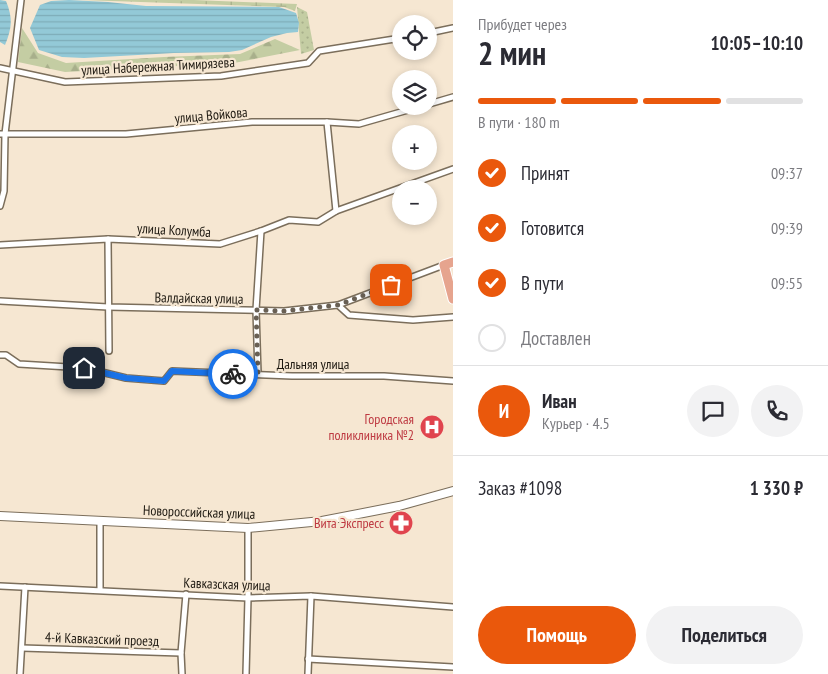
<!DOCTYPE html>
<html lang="ru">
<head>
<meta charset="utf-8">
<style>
  body { margin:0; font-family:"PT Sans Narrow",sans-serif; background:#f2f2f3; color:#2b2b33; height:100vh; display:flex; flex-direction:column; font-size:19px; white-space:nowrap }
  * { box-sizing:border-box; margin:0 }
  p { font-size:16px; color:#7c7c81 }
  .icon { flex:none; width:28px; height:28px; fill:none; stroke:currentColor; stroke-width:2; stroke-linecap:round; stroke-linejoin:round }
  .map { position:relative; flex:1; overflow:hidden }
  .drawer { display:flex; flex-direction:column; background:#fff; width:375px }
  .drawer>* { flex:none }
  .tools { position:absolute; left:392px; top:15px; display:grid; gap:10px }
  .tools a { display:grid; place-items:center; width:45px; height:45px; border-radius:50%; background:#fff; box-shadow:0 2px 8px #0003; font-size:25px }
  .pin { position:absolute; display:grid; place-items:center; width:42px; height:42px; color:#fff; margin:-21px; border-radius:10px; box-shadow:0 2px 8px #0006 }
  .courier { position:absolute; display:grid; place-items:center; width:50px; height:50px; margin:-25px; border:4px solid #1a73e8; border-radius:50%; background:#fff; color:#222; box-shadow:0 1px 6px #0007 }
  .headline em { font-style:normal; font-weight:700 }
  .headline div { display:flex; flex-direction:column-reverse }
  .headline { display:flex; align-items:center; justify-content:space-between; height:85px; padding:0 25px }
  h1 { font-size:32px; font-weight:700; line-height:38px }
  .bar { display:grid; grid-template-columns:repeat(4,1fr); gap:8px 5px; align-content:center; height:60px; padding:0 25px }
  .bar i { height:6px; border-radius:4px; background:#e1e1e2 }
  .bar .on { background:#ea580c }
  .bar p { grid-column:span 4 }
  .line { display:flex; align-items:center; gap:12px; padding:0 25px; border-top:1px solid #e1e1e2 }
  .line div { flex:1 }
  .round { display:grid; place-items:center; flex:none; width:52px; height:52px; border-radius:26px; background:#f2f2f3 }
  ol { padding:0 25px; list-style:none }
  li { display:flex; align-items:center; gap:15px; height:55px }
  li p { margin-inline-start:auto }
  li .icon { padding:5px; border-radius:50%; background:#ea580c; color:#fff; stroke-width:4 }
  li:last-child { color:#7c7c81 }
  li i { width:28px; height:28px; border:2px solid #e1e1e2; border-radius:50% }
  .action { display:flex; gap:10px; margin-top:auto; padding:10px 25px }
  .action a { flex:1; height:58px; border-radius:30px; background:#ea580c; color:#fff; font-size:20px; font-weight:700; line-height:58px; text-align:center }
  .action a+a { background:#f2f2f3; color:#2b2b33 }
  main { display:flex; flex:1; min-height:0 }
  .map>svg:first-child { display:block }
  .grass { fill:url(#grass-dots) }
  .forest { fill:url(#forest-firs) }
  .wetland { fill:url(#wetland-marsh) }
  .water { fill:url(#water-rules) }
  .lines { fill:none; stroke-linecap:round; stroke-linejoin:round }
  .street-casing { stroke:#7b6e5b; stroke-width:8 }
  .secondary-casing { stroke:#7b6e5b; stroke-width:10 }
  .primary-casing { stroke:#fff; stroke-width:11 }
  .street { stroke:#fff; stroke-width:5 }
  .secondary { stroke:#fff; stroke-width:8 }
  .primary { stroke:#e6a48e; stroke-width:9 }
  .done { stroke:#696054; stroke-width:5; stroke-dasharray:0 9 }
  .route { stroke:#1a73e8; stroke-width:6 }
  .labels { text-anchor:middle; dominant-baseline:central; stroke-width:4.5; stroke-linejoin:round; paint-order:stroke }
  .street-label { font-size:14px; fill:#1d1810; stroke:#f6e7d2 }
  .health-label { font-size:14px; fill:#be3a42; stroke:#f6e7d2; text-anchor:end }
</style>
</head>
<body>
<main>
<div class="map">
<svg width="453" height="674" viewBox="0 0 453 674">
  <defs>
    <pattern id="grass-dots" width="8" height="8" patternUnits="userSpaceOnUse" patternTransform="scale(1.25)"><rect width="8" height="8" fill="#c4cda3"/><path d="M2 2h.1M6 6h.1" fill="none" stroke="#a8af8b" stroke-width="1.8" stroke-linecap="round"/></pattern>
    <pattern id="forest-firs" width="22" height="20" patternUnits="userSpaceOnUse" patternTransform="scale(1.25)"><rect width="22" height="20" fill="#c4cda3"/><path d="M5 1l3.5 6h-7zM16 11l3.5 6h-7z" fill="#a8af8b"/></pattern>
    <pattern id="wetland-marsh" width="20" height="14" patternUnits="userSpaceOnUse" patternTransform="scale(1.25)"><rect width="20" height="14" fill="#c4cda3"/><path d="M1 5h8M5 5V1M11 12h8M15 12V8" fill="none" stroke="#a8af8b"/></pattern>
    <pattern id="water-rules" width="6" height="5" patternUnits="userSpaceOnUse" patternTransform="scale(1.25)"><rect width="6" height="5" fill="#93c9d7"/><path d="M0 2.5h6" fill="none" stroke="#7eacb8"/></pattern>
  </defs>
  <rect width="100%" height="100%" fill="#f6e7d2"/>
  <!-- grass -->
  <path class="grass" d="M 297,7 L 307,12 L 314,50 L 301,54 Z"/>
  <!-- forest -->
  <path class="forest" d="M 22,28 L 38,53 L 66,63 L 164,57 L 240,54 L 275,39 L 300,50 L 234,63 L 65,72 L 18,62 Z"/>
  <!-- wetland -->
  <path class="wetland" d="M 83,0 L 194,0 L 297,4 L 295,11 L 284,7 Z"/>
  <!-- water -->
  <g class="water">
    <path d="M 0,0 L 6,1 C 13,18 12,28 5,45 L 0,42 Z"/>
    <path d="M 69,0 L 108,2 L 146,6 L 279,7 L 296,13 L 299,23 L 298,32 L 287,33 L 271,37 L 242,50 L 229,52 L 174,53 L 84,58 L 62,57 L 39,50 L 30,28 L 40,5 L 51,1 Z"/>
  </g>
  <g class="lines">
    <defs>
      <g id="street">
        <path d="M 429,33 L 453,28"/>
        <path d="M 0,68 L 65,82 L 221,76 L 308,63 L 319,51 L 401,38"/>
        <path d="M 429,104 L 453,97"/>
        <path d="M 327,122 L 336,211"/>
        <path d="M 0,134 L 126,134 L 252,122 L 327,122 L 359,124 L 422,106"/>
        <path d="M 0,206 L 4,191 L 5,134 L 21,0"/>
        <path d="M 108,239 L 109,351"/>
        <path d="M 0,245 L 108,239 L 220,244 L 261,231 L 289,220 L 318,222 L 336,211 L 453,169"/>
        <path d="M 0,301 L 108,307 L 284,311 L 338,305 L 349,315 L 413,320 L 453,317"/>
        <path d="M 338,305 L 444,265"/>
        <path d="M 0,355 L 6,355 L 19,364 L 85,368 L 126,378 L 164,381 L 172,371 L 292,376 L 384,376 L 453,381"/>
        <path d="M 258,374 L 256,310 L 261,231"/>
        <path d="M 0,586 L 248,598 L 311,596 L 453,607"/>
        <path d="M 100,590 L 100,522"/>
        <path d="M 22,648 L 181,653"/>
        <path d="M 308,659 L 453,667"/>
        <path d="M 20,674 L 25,587"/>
        <path d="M 182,674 L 181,653 L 186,594"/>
        <path d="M 246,674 L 248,598 L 248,528"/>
        <path d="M 308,674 L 311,596"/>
      </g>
      <path id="secondary" d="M 0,516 L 248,528 L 322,521 L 399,506 L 453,491"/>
      <path id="primary" d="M 453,262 L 444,265 L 453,299"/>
    </defs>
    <!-- street casing -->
    <use href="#street" class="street-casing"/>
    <!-- secondary casing -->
    <use href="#secondary" class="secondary-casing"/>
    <!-- primary casing -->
    <use href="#primary" class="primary-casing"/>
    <!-- street -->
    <use href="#street" class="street"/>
    <!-- secondary -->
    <use href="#secondary" class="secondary"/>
    <!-- primary -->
    <use href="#primary" class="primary"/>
  </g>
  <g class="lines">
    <!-- done -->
    <path class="done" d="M 233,374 L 258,374 L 256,310 L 284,311 L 338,305 L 391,285"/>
    <!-- route -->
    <path class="route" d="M 84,368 L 126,378 L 164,381 L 172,371 L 233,374"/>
  </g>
  <!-- icons -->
  <defs>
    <symbol id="hospital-disc" viewBox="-11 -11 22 22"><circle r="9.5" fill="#e0444e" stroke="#f6e7d2"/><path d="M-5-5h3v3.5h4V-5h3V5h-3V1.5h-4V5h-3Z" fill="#fff"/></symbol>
    <symbol id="pharmacy-disc" viewBox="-11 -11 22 22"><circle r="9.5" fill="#e0444e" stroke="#f6e7d2"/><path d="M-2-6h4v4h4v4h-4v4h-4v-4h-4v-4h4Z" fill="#fff"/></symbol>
  </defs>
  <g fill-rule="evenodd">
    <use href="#hospital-disc" x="418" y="413" width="28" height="28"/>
    <use href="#pharmacy-disc" x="387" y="509" width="28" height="28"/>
  </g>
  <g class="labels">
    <!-- street labels -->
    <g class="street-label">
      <text transform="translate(158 66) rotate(-3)">улица Набережная Тимирязева</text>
      <text transform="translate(211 115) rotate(-5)">улица Войкова</text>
      <text transform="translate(174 230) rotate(3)">улица Колумба</text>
      <text transform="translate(199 298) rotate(1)">Валдайская улица</text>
      <text x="313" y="364">Дальняя улица</text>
      <text transform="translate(199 512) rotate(2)">Новороссийская улица</text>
      <text transform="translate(227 584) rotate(2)">Кавказская улица</text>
      <text transform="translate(102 639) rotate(2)">4-й Кавказский проезд</text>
    </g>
    <!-- health labels -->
    <g class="health-label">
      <text x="414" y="419">Городская<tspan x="414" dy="16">поликлиника №2</tspan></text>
      <text x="384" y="523">Вита Экспресс</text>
    </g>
  </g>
</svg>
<div class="tools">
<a><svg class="icon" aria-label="locate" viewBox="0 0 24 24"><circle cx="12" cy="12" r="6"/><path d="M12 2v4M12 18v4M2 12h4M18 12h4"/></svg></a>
<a><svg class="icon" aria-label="layers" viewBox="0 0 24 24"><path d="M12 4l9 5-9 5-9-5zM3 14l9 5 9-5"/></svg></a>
<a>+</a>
<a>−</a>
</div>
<div class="pin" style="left:391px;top:285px;background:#ea580c"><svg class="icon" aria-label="bag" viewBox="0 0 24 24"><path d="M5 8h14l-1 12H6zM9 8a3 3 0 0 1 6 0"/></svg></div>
<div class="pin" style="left:84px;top:368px;background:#1f2937"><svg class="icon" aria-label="home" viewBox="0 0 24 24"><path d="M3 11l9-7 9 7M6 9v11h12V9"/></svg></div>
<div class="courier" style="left:233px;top:374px"><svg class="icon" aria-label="bike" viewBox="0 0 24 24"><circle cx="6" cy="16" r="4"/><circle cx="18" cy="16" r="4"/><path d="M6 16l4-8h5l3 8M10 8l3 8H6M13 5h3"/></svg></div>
</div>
<section class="drawer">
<div class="headline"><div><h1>2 мин</h1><p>Прибудет через</p></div><em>10:05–10:10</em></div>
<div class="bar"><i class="on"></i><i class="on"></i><i class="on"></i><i></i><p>В пути · 180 m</p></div>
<ol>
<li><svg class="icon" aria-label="check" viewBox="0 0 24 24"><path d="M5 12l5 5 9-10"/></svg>Принят<p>09:37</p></li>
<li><svg class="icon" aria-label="check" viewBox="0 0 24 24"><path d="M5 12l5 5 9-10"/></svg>Готовится<p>09:39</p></li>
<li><svg class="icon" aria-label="check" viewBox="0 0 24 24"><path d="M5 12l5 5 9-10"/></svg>В пути<p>09:55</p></li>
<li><i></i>Доставлен</li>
</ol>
<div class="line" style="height:90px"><b class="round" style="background:#ea580c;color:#fff">И</b><div><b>Иван</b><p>Курьер · 4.5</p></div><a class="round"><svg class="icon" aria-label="chat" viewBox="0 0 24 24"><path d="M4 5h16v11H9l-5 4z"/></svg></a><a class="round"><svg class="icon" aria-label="phone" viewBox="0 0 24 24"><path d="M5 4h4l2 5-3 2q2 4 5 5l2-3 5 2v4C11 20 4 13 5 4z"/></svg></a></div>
<div class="line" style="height:65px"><div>Заказ #1098</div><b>1 330 ₽</b></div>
<div class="action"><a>Помощь</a><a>Поделиться</a></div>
</section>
</main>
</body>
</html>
